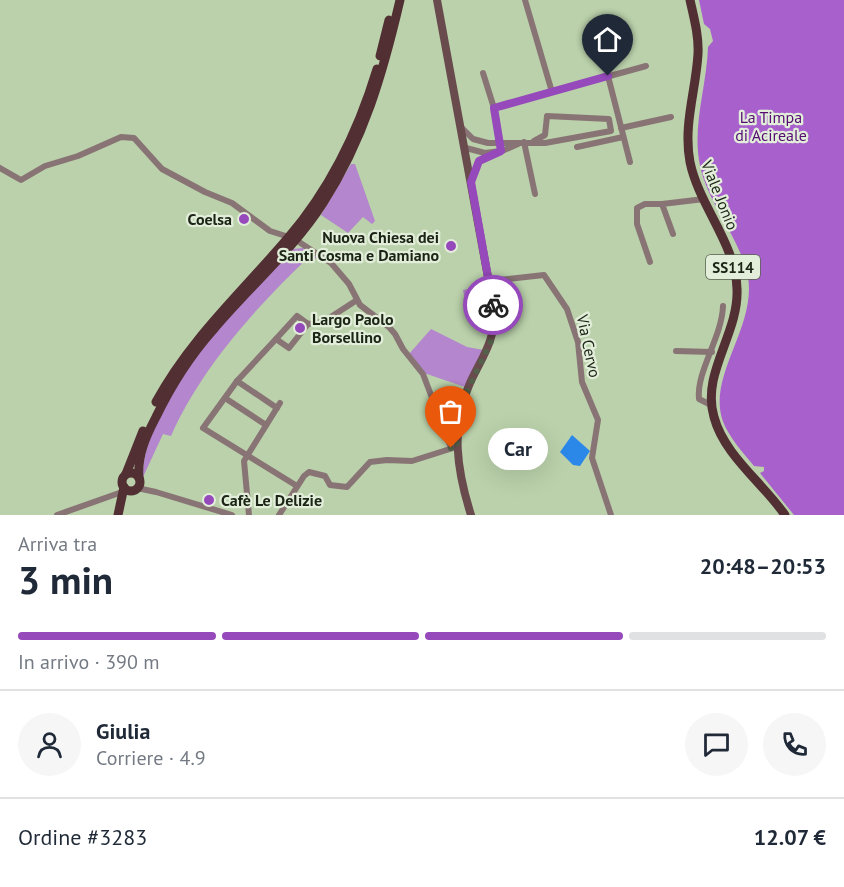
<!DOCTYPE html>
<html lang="it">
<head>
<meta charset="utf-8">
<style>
  body { margin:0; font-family:"PT Sans",sans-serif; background:#f6f6f7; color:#1f2937; height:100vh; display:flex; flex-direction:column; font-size:22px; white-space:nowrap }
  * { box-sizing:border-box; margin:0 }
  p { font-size:20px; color:#747a83 }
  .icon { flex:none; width:33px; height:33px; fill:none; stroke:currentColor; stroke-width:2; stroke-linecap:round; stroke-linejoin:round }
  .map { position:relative; height:515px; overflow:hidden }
  .panel { display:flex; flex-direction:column; background:#fff; flex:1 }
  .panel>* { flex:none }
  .pin { position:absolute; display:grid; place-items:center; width:51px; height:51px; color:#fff; margin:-62px -26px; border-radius:50% 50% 50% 0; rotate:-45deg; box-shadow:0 0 6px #0007 }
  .pin .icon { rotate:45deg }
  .courier { position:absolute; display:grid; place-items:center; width:60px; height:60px; margin:-30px; border:4px solid #9649bb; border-radius:50%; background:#fff; color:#222; box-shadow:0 2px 8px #0007 }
  .bubble { position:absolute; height:42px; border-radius:21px; background:#fff; box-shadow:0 6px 24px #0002; font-size:20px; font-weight:800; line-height:42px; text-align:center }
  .overview em { font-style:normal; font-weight:800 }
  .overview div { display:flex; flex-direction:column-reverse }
  .overview { display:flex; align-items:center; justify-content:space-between; height:102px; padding:0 18px }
  h1 { font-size:39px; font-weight:800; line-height:45px }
  .bar { display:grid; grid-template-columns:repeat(4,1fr); gap:9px 6px; align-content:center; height:72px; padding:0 18px }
  .bar i { height:8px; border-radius:4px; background:#e0e1e3 }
  .bar .selected { background:#9649bb }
  .bar p { grid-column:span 4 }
  .line { display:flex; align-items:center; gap:15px; padding:0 18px; border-top:2px solid #e0e1e3 }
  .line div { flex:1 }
  .round { display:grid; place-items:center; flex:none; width:63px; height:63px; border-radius:32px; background:#f6f6f7 }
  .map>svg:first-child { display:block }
  .green { fill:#b486cd }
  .forest { fill:#a861cc }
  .water { fill:#2b88e9 }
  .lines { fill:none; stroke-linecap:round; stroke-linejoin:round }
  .street { stroke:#897475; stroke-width:6 }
  .secondary { stroke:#694b4e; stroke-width:8 }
  .primary { stroke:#512f33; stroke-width:9 }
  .done { stroke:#53614a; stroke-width:6; stroke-dasharray:0 10.8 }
  .route { stroke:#9649bb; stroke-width:8 }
  .poi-dot { fill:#9649bb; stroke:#e2eeda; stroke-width:2 }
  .labels { text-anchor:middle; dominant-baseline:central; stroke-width:4.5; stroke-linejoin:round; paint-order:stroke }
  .shield { fill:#e2eeda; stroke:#576150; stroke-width:1.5 }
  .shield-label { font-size:15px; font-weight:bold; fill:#1b2415 }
  .park-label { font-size:16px; fill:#560d73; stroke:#e2eeda }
  .street-label { font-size:16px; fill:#1b2415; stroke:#e2eeda }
  .poi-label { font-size:16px; font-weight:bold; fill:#1b2415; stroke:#e2eeda; text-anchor:end }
</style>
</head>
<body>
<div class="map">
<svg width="844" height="515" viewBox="0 0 844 515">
  <rect width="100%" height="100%" fill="#bad1ab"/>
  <!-- green -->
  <g class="green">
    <path d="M 351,164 L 355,164 L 375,221 L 372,224 L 363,217 L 348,233 L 321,215 Z"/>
    <path d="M 303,248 L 325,261 L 309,257 C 256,307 201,368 171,436 L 163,434 L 143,477 C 144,396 241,304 293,249 Z"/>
    <path d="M 483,286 L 489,316 L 469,320 L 463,290 Z"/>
    <path d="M 431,329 L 467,347 L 484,350 L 465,387 L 424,373 L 409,354 Z"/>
  </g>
  <!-- forest -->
  <path class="forest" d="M 699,0 L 844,0 L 844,515 L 794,515 L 760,473 L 764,471 L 764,467 L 754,466 C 745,455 734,443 727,430 C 700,382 757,331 748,277 C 740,236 705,201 699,160 C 693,123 707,84 708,47 L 713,41 L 710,29 L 704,24 Z"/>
  <!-- water -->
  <path class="water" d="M 572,435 L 590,451 L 580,466 L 573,465 L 560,452 Z"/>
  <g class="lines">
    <!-- street -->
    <g class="street">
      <path d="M 525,0 L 552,92"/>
      <path d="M 483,73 L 494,108"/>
      <path d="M 608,76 L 630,162"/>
      <path d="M 462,128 L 473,139 L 488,143 L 545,143 L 611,131 L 609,119 L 547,116 L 545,135 L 534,141"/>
      <path d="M 621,128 L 671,117"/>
      <path d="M 524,142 L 535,194"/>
      <path d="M 577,147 L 623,137"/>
      <path d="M 466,148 L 485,153 L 501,151 L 494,108 L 646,66"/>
      <path d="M 0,168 L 21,180 L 45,166 L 78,156 L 121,137 L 134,138 L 162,169 L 205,192 L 232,203 L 270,231 L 289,237"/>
      <path d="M 472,181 L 479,161 L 518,144"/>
      <path d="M 673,234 L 662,204 L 704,199"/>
      <path d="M 296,240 L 331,263 L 349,284 L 360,305 L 389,327 L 395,334 L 403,349 L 423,374 L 451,448"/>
      <path d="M 650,262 L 637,224 L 637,208 L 645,204 L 662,204"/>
      <path d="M 490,281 L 544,275 L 567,309 L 578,342 L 582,382 L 598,420 L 592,458 L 611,515"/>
      <path d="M 308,324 L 289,348 L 276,339 L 297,316 L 308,324 L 323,322 L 357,300"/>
      <path d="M 276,339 L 237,381 L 203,428 L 297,486"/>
      <path d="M 676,351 L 712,352"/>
      <path d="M 237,381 L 277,408"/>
      <path d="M 225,398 L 266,425"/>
      <path d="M 711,405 L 699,399 C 696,372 722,337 723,306"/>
      <path d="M 137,488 L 156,492 L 232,515"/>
      <path d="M 57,515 L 122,492"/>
      <path d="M 249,515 L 244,461 L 280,403"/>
      <path d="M 279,515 L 304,476 L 309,472 L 325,476 L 330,485 L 347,487 L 370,462 L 387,460 L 412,461 L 453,448"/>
    </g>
    <!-- secondary -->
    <path class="secondary" d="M 437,0 L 494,310 C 496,340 482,357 470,383 C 450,426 457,471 471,515"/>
    <!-- primary -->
    <g class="primary">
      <path d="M 690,0 C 694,18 699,36 698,54 C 696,90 683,125 690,162 C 699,206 736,244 737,289 C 739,334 701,373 714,417 C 724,455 763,483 785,515"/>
      <path d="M 380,56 L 389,20"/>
      <path d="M 156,402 C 190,339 242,292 288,238 C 330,189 358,132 377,69"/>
      <circle cx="131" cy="482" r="9"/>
      <path d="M 126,474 L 143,431"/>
      <path d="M 139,478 C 137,456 146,436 156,417 C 171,386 190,356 213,330 C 249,287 293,250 323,203 C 364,139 383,73 400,0"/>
      <path d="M 118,515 L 124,487"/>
    </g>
  </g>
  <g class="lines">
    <!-- done -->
    <path class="done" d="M 451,448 L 456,449 L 463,400 L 493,337 L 493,305"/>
    <!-- route -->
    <path class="route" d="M 493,305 L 471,182 L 479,161 L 501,151 L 494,108 L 608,76"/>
  </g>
  <!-- markers -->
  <g class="poi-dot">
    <circle cx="244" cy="219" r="6"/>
    <circle cx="451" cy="246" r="6"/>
    <circle cx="300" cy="328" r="6"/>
    <circle cx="209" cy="500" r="6"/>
  </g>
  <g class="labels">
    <!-- shield labels -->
    <rect class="shield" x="706" y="255" width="54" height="24" rx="4.5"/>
    <g class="shield-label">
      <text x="733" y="267">SS114</text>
    </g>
    <!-- park labels -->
    <g class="park-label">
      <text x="771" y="117">La Timpa<tspan x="771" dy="18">di Acireale</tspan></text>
    </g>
    <!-- street labels -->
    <g class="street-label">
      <text transform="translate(720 195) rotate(68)">Viale Jonio</text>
      <text transform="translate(589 346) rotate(78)">Via Cervo</text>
    </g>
    <!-- poi labels -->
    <g class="poi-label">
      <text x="232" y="219">Coelsa</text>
      <text x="439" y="237">Nuova Chiesa dei<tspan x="439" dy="18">Santi Cosma e Damiano</tspan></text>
      <text x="312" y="319" text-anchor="start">Largo Paolo<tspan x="312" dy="18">Borsellino</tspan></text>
      <text x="221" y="500" text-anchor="start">Cafè Le Delizie</text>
    </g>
  </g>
</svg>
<div class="pin" style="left:451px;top:448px;background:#ea580c"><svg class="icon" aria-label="bag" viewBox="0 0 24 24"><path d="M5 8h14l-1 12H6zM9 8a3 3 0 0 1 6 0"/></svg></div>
<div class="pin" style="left:608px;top:76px;background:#1f2937"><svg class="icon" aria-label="home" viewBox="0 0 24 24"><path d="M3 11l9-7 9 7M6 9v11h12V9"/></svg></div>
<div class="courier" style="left:493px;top:305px"><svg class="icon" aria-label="bike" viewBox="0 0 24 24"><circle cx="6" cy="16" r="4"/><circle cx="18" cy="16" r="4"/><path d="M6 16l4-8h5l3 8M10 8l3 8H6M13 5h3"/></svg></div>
<div class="bubble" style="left:488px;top:428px;width:60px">Car</div>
</div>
<section class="panel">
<div class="overview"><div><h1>3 min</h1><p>Arriva tra</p></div><em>20:48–20:53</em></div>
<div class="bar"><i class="selected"></i><i class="selected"></i><i class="selected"></i><i></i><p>In arrivo · 390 m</p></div>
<div class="line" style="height:108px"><a class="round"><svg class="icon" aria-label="person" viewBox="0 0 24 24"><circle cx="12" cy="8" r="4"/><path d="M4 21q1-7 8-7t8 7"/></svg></a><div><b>Giulia</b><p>Corriere · 4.9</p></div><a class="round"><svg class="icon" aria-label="chat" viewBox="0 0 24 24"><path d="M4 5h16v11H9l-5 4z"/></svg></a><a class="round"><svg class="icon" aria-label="phone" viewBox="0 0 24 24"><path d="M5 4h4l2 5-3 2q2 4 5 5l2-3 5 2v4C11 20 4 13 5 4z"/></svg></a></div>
<div class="line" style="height:78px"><div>Ordine #3283</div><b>12.07 €</b></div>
</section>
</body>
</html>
